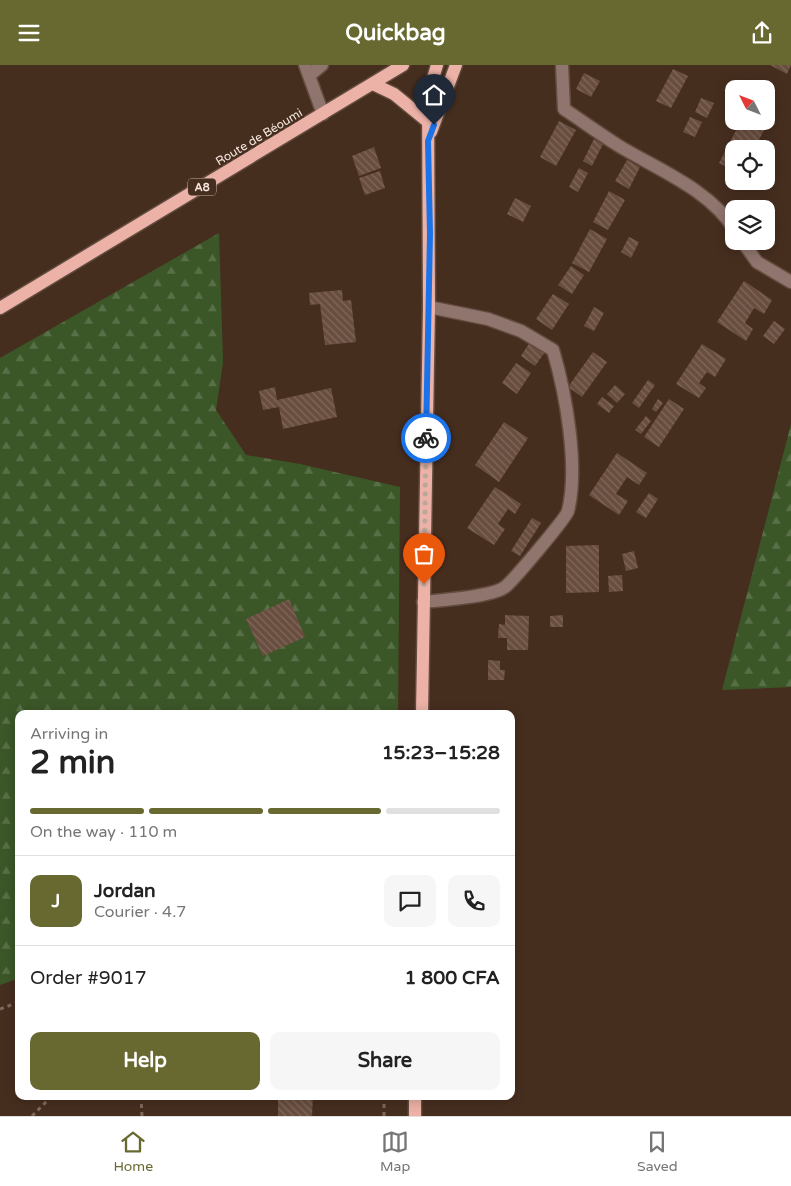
<!DOCTYPE html>
<html lang="en">
<head>
<meta charset="utf-8">
<style>
  body { margin:0; font-family:"Varela Round",sans-serif; background:#f6f6f6; color:#222; height:100vh; display:flex; flex-direction:column; font-size:19px; white-space:nowrap }
  * { box-sizing:border-box; margin:0 }
  p { font-size:16px; color:#767676 }
  .icon { flex:none; width:28px; height:28px; fill:none; stroke:currentColor; stroke-width:2; stroke-linecap:round; stroke-linejoin:round }
  .map { position:relative; flex:1; overflow:hidden }
  .drawer { position:absolute; left:15px; top:645px; width:500px; height:390px; display:flex; flex-direction:column; background:#fff; border-radius:10px; box-shadow:0 2px 12px #0003 }
  .drawer>* { flex:none }
  .needle { width:32px; rotate:312deg }
  .tools { position:absolute; left:725px; top:15px; display:grid; gap:10px }
  .tools a { display:grid; place-items:center; width:50px; height:50px; border-radius:10px; background:#fff; box-shadow:0 2px 12px #0003; font-size:25px }
  .pin { position:absolute; display:grid; place-items:center; width:42px; height:42px; color:#fff; margin:-51px -21px; border-radius:50% 50% 50% 0; rotate:-45deg; box-shadow:0 0 5px #0007 }
  .pin .icon { rotate:45deg }
  .courier { position:absolute; display:grid; place-items:center; width:50px; height:50px; margin:-25px; border:4px solid #1a73e8; border-radius:50%; background:#fff; color:#222; box-shadow:0 1px 6px #0007 }
  .summary em { font-style:normal; font-weight:800 }
  .summary div { display:flex; flex-direction:column-reverse }
  .summary { display:flex; align-items:center; justify-content:space-between; height:85px; padding:0 15px }
  h1 { font-size:32px; font-weight:800; line-height:38px }
  .bar { display:grid; grid-template-columns:repeat(4,1fr); gap:8px 5px; align-content:center; height:60px; padding:0 15px }
  .bar i { height:6px; border-radius:4px; background:#e0e0e0 }
  .bar .active { background:#686931 }
  .bar p { grid-column:span 4 }
  .line { display:flex; align-items:center; gap:12px; padding:0 15px; border-top:1px solid #e0e0e0 }
  .line div { flex:1 }
  .round { display:grid; place-items:center; flex:none; width:52px; height:52px; border-radius:10px; background:#f6f6f6 }
  .cta { display:flex; gap:10px; margin-top:auto; padding:10px 15px }
  .cta a { flex:1; height:58px; border-radius:10px; background:#686931; color:#fff; font-size:20px; font-weight:800; line-height:58px; text-align:center }
  .cta a+a { background:#f6f6f6; color:#222 }
  header { display:flex; justify-content:space-between; align-items:center; height:65px; padding:0 15px; background:#686931; color:#fff; font-size:22px; font-weight:800 }
  .tab-bar { display:flex; justify-content:space-around; align-items:center; height:70px; border-top:1px solid #e0e0e0; background:#fff; font-size:14px; color:#767676 }
  .tab-bar a { display:grid; justify-items:center; gap:2px }
  .tab-bar .active { color:#686931 }
  .map>svg:first-child { display:block }
  .forest { fill:url(#forest-firs) }
  .building { fill:url(#building-back-hatch) }
  .lines { fill:none; stroke-linecap:round; stroke-linejoin:round }
  .minor-casing { stroke:#624c3e; stroke-width:15 }
  .major-casing { stroke:#624c3e; stroke-width:15 }
  .path { stroke:#7e695c; stroke-width:3; stroke-dasharray:4 4; stroke-linecap:butt }
  .minor { stroke:#90746e; stroke-width:12 }
  .major { stroke:#ecb2a7; stroke-width:12 }
  .done { stroke:#baa79c; stroke-width:5; stroke-dasharray:0 9 }
  .route { stroke:#1a73e8; stroke-width:6 }
  .labels { text-anchor:middle; dominant-baseline:central; stroke-width:4.5; stroke-linejoin:round; paint-order:stroke }
  .shield { fill:#462e1f; stroke:#c3b0a5; stroke-width:1 }
  .shield-label { font-size:11px; font-weight:bold; fill:#f8e8df }
  .street-label { font-size:12px; fill:#f8e8df; stroke:#462e1f }
</style>
</head>
<body>
<header><svg class="icon" aria-label="menu" viewBox="0 0 24 24"><path d="M4 6h16M4 12h16M4 18h16"/></svg>Quickbag<svg class="icon" aria-label="share" viewBox="0 0 24 24"><path d="M12 15V3M7 8l5-5 5 5M5 13v7h14v-7"/></svg></header>
<div class="map">
<svg width="791" height="1051" viewBox="0 0 791 1051">
  <defs>
    <pattern id="forest-firs" width="22" height="20" patternUnits="userSpaceOnUse" patternTransform="scale(1.25)"><rect width="22" height="20" fill="#3b5728"/><path d="M5 1l3.5 6h-7zM16 11l3.5 6h-7z" fill="#586f47"/></pattern>
    <pattern id="building-back-hatch" width="6" height="6" patternUnits="userSpaceOnUse" patternTransform="scale(1.25)"><rect width="6" height="6" fill="#694e40"/><path d="M-1 5l2 2M0 0l6 6M5-1l2 2" fill="none" stroke="#7f685b"/></pattern>
  </defs>
  <rect width="100%" height="100%" fill="#462e1f"/>
  <!-- forest -->
  <g class="forest">
    <path d="M 219,168 L 223,297 L 216,345 L 246,390 L 300,399 L 400,422 L 398,649 L 19,649 L 19,913 L 0,920 L 0,293 Z"/>
    <path d="M 791,359 L 791,622 L 722,625 Z"/>
  </g>
  <!-- building -->
  <g class="building">
    <path d="M 770,0 L 791,0 L 787,9 Z"/>
    <path d="M 673,4 L 688,11 L 671,43 L 656,36 Z"/>
    <path d="M 584,8 L 600,16 L 591,32 L 576,24 Z"/>
    <path d="M 701,33 L 714,38 L 707,53 L 695,47 Z"/>
    <path d="M 690,52 L 702,57 L 695,72 L 683,67 Z"/>
    <path d="M 766,55 L 769,56 L 754,84 L 734,84 L 734,106 L 719,98 L 741,56 Z"/>
    <path d="M 559,56 L 576,65 L 556,101 L 540,92 Z"/>
    <path d="M 594,74 L 603,79 L 592,101 L 583,96 Z"/>
    <path d="M 374,82 L 381,103 L 359,111 L 352,91 Z"/>
    <path d="M 627,95 L 640,102 L 629,124 L 615,116 Z"/>
    <path d="M 579,103 L 588,108 L 578,127 L 569,122 Z"/>
    <path d="M 380,106 L 385,123 L 365,130 L 359,113 Z"/>
    <path d="M 609,126 L 625,135 L 608,165 L 593,157 Z"/>
    <path d="M 515,133 L 531,141 L 523,157 L 507,149 Z"/>
    <path d="M 590,164 L 607,174 L 589,207 L 572,198 Z"/>
    <path d="M 629,172 L 639,177 L 631,193 L 621,187 Z"/>
    <path d="M 571,201 L 584,210 L 572,229 L 558,220 Z"/>
    <path d="M 744,216 L 772,235 L 764,249 L 754,243 L 745,258 L 753,264 L 746,276 L 717,257 Z"/>
    <path d="M 342,225 L 343,236 L 351,235 L 356,277 L 325,280 L 320,239 L 310,240 L 309,228 Z"/>
    <path d="M 553,229 L 569,239 L 552,265 L 536,254 Z"/>
    <path d="M 594,242 L 604,248 L 594,266 L 584,261 Z"/>
    <path d="M 774,256 L 785,264 L 774,279 L 763,271 Z"/>
    <path d="M 530,277 L 545,287 L 535,301 L 521,291 Z"/>
    <path d="M 702,279 L 726,294 L 715,312 L 707,307 L 699,318 L 706,323 L 699,333 L 676,319 Z"/>
    <path d="M 593,287 L 607,297 L 582,332 L 568,322 Z"/>
    <path d="M 516,298 L 531,308 L 517,329 L 502,318 Z"/>
    <path d="M 648,315 L 655,320 L 639,343 L 632,338 Z"/>
    <path d="M 615,320 L 625,329 L 617,338 L 607,329 Z"/>
    <path d="M 275,322 L 277,335 L 331,323 L 337,352 L 283,364 L 279,342 L 263,345 L 259,326 Z"/>
    <path d="M 602,332 L 614,341 L 609,348 L 597,339 Z"/>
    <path d="M 658,334 L 663,338 L 656,347 L 652,344 Z"/>
    <path d="M 669,334 L 684,344 L 659,382 L 644,372 Z"/>
    <path d="M 646,351 L 651,356 L 641,369 L 635,365 Z"/>
    <path d="M 504,357 L 528,373 L 499,417 L 475,400 Z"/>
    <path d="M 617,388 L 647,408 L 639,420 L 627,412 L 616,429 L 628,436 L 619,450 L 589,430 Z"/>
    <path d="M 495,422 L 521,439 L 515,449 L 508,444 L 498,459 L 505,464 L 494,480 L 467,463 Z"/>
    <path d="M 649,428 L 658,434 L 646,453 L 636,447 Z"/>
    <path d="M 532,453 L 541,458 L 520,491 L 511,486 Z"/>
    <path d="M 599,480 L 599,527 L 566,528 L 566,481 Z"/>
    <path d="M 634,486 L 638,503 L 626,506 L 622,489 Z"/>
    <path d="M 622,510 L 623,526 L 609,527 L 608,511 Z"/>
    <path d="M 289,534 L 305,572 L 263,591 L 246,554 Z"/>
    <path d="M 505,550 L 529,551 L 528,585 L 507,585 L 507,573 L 498,573 L 499,559 L 505,560 Z"/>
    <path d="M 563,550 L 563,562 L 550,562 L 550,551 Z"/>
    <path d="M 488,595 L 500,596 L 500,605 L 505,605 L 504,615 L 488,615 Z"/>
    <path d="M 278,1031 L 313,1031 L 312,1051 L 278,1051 Z"/>
  </g>
  <g class="lines">
    <defs>
      <g id="minor">
        <path d="M 305,0 L 323,49"/>
        <path d="M 562,0 L 564,44 C 582,56 600,69 619,81 C 657,104 710,125 734,164"/>
        <path d="M 310,10 L 322,0"/>
        <path d="M 742,176 L 757,197 L 791,217"/>
        <path d="M 423,537 C 441,535 492,532 505,522 C 513,516 566,453 568,446 C 579,402 566,329 553,285 L 521,266 L 488,254 L 429,242"/>
      </g>
      <g id="major">
        <path d="M 373,19 L 394,29 L 427,56"/>
        <path d="M 431,67 L 456,0"/>
        <path d="M 0,243 L 403,0"/>
        <path d="M 422,649 L 429,242 L 428,30 L 437,0"/>
        <path d="M 415,1051 L 415,1031"/>
      </g>
    </defs>
    <!-- minor casing -->
    <use href="#minor" class="minor-casing"/>
    <!-- major casing -->
    <use href="#major" class="major-casing"/>
    <!-- path -->
    <g class="path">
      <path d="M 0,944 L 19,937"/>
      <path d="M 141,1031 L 142,1051"/>
      <path d="M 32,1051 L 52,1031"/>
      <path d="M 384,1051 L 384,1031"/>
    </g>
    <!-- minor -->
    <use href="#minor" class="minor"/>
    <!-- major -->
    <use href="#major" class="major"/>
  </g>
  <g class="lines">
    <!-- done -->
    <path class="done" d="M 424,519 L 426,373"/>
    <!-- route -->
    <path class="route" d="M 426,373 L 430,169 L 428,76 L 434,60"/>
  </g>
  <g class="labels">
    <!-- shield labels -->
    <rect class="shield" x="188" y="113.5" width="28" height="17" rx="4"/>
    <g class="shield-label">
      <text x="202" y="122">A8</text>
    </g>
    <!-- street labels -->
    <g class="street-label">
      <text transform="translate(259 72) rotate(-31)">Route de Béoumi</text>
    </g>
  </g>
</svg>
<div class="tools">
<a><svg class="needle" viewBox="-14 -14 28 28"><path d="M0-13l5 13h-10z" fill="#e53935"/><path d="M0 13l5-13h-10z" fill="#767676"/></svg></a>
<a><svg class="icon" aria-label="locate" viewBox="0 0 24 24"><circle cx="12" cy="12" r="6"/><path d="M12 2v4M12 18v4M2 12h4M18 12h4"/></svg></a>
<a><svg class="icon" aria-label="layers" viewBox="0 0 24 24"><path d="M12 4l9 5-9 5-9-5zM3 14l9 5 9-5"/></svg></a>
</div>
<div class="pin" style="left:424px;top:519px;background:#ea580c"><svg class="icon" aria-label="bag" viewBox="0 0 24 24"><path d="M5 8h14l-1 12H6zM9 8a3 3 0 0 1 6 0"/></svg></div>
<div class="pin" style="left:434px;top:60px;background:#1f2937"><svg class="icon" aria-label="home" viewBox="0 0 24 24"><path d="M3 11l9-7 9 7M6 9v11h12V9"/></svg></div>
<div class="courier" style="left:426px;top:373px"><svg class="icon" aria-label="bike" viewBox="0 0 24 24"><circle cx="6" cy="16" r="4"/><circle cx="18" cy="16" r="4"/><path d="M6 16l4-8h5l3 8M10 8l3 8H6M13 5h3"/></svg></div>
<section class="drawer">
<div class="summary"><div><h1>2 min</h1><p>Arriving in</p></div><em>15:23–15:28</em></div>
<div class="bar"><i class="active"></i><i class="active"></i><i class="active"></i><i></i><p>On the way · 110 m</p></div>
<div class="line" style="height:90px"><b class="round" style="background:#686931;color:#fff">J</b><div><b>Jordan</b><p>Courier · 4.7</p></div><a class="round"><svg class="icon" aria-label="chat" viewBox="0 0 24 24"><path d="M4 5h16v11H9l-5 4z"/></svg></a><a class="round"><svg class="icon" aria-label="phone" viewBox="0 0 24 24"><path d="M5 4h4l2 5-3 2q2 4 5 5l2-3 5 2v4C11 20 4 13 5 4z"/></svg></a></div>
<div class="line" style="height:65px"><div>Order #9017</div><b>1 800 CFA</b></div>
<div class="cta"><a>Help</a><a>Share</a></div>
</section>
</div>
<nav class="tab-bar">
<a class="active"><svg class="icon" aria-label="home" viewBox="0 0 24 24"><path d="M3 11l9-7 9 7M6 9v11h12V9"/></svg>Home</a>
<a><svg class="icon" aria-label="map" viewBox="0 0 24 24"><path d="M3 6l6-2 6 2 6-2v14l-6 2-6-2-6 2zM9 4v14M15 6v14"/></svg>Map</a>
<a><svg class="icon" aria-label="saved" viewBox="0 0 24 24"><path d="M7 4h10v16l-5-4-5 4z"/></svg>Saved</a>
</nav>
</body>
</html>
